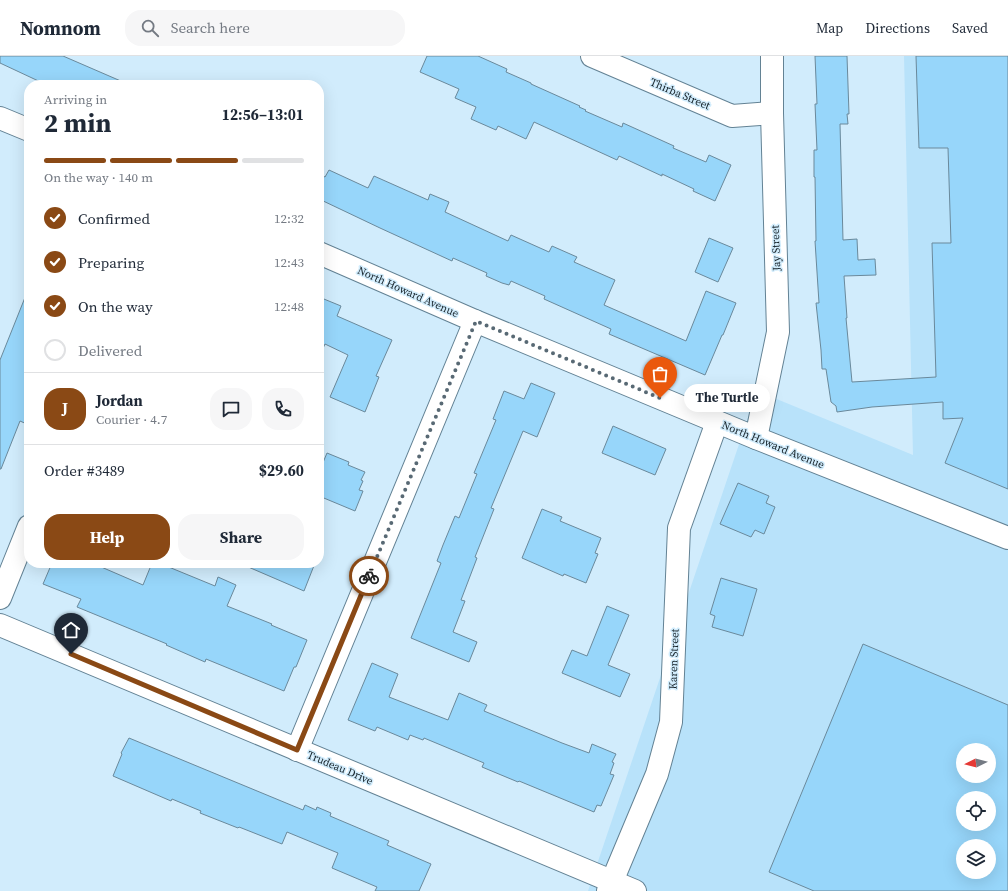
<!DOCTYPE html>
<html lang="en">
<head>
<meta charset="utf-8">
<style>
  body { margin:0; font-family:"Source Serif 4",serif; background:#f6f6f7; color:#1f2937; height:100vh; display:flex; flex-direction:column; font-size:15px; white-space:nowrap }
  * { box-sizing:border-box; margin:0 }
  p { font-size:13px; color:#747a83 }
  .icon { flex:none; width:22px; height:22px; fill:none; stroke:currentColor; stroke-width:2; stroke-linecap:round; stroke-linejoin:round }
  .map { position:relative; flex:1; overflow:hidden }
  .details { position:absolute; left:24px; top:24px; width:300px; height:488px; display:flex; flex-direction:column; background:#fff; border-radius:16px; box-shadow:0 4px 16px #0002 }
  .details>* { flex:none }
  .needle { width:26px; rotate:264deg }
  .tools { position:absolute; left:956px; top:687px; display:grid; gap:8px }
  .tools a { display:grid; place-items:center; width:40px; height:40px; border-radius:50%; background:#fff; box-shadow:0 4px 16px #0002; font-size:20px }
  .pin { position:absolute; display:grid; place-items:center; width:34px; height:34px; color:#fff; margin:-41px -17px; border-radius:50% 50% 50% 0; rotate:-45deg; box-shadow:0 0 4px #0007 }
  .pin .icon { rotate:45deg }
  .courier { position:absolute; display:grid; place-items:center; width:40px; height:40px; margin:-20px; border:3px solid #8a4915; border-radius:50%; background:#fff; color:#222; box-shadow:0 1px 5px #0007 }
  .bubble { position:absolute; height:28px; border-radius:14px; background:#fff; box-shadow:0 4px 16px #0002; font-size:13px; font-weight:700; line-height:28px; text-align:center }
  .headline em { font-style:normal; font-weight:700 }
  .headline div { display:flex; flex-direction:column-reverse }
  .headline { display:flex; align-items:center; justify-content:space-between; height:68px; padding:0 20px }
  h1 { font-size:26px; font-weight:700; line-height:30px }
  .bar { display:grid; grid-template-columns:repeat(4,1fr); gap:6px 4px; align-content:center; height:48px; padding:0 20px }
  .bar i { height:5px; border-radius:3px; background:#e0e1e3 }
  .bar .active { background:#8a4915 }
  .bar p { grid-column:span 4 }
  .line { display:flex; align-items:center; gap:10px; padding:0 20px; border-top:1px solid #e0e1e3 }
  .line div { flex:1 }
  .round { display:grid; place-items:center; flex:none; width:42px; height:42px; border-radius:16px; background:#f6f6f7 }
  ol { padding:0 20px; list-style:none }
  li { display:flex; align-items:center; gap:12px; height:44px }
  li p { margin-inline-start:auto }
  li .icon { padding:4px; border-radius:50%; background:#8a4915; color:#fff; stroke-width:4 }
  li:last-child { color:#747a83 }
  li i { width:22px; height:22px; border:2px solid #e0e1e3; border-radius:50% }
  .action { display:flex; gap:8px; margin-top:auto; padding:8px 20px }
  .action a { flex:1; height:46px; border-radius:16px; background:#8a4915; color:#fff; font-size:16px; font-weight:700; line-height:46px; text-align:center }
  .action a+a { background:#f6f6f7; color:#1f2937 }
  header { display:flex; align-items:center; gap:24px; box-sizing:border-box; height:56px; padding:0 20px; background:#fff; border-bottom:1px solid #e0e1e3 }
  header strong { font-size:19px }
  nav { display:flex; gap:22px; margin-inline-start:auto; font-size:14px }
  .search { width:280px; height:36px; background:#f6f6f7; display:flex; align-items:center; gap:10px; box-sizing:border-box; padding:0 14px; border-radius:16px; color:#747a83; font-size:15px }
  .map>svg:first-child { display:block }
  .built { fill:#b8e2fa; fill-rule:evenodd }
  .building { fill:#97d6fa; stroke:#6a899b; fill-rule:evenodd }
  .lines { fill:none; stroke-linecap:round; stroke-linejoin:round }
  .minor-casing { stroke:#638294; stroke-width:24 }
  .minor { stroke:#fff; stroke-width:22 }
  .done { stroke:#586974; stroke-width:4; stroke-dasharray:0 7.2 }
  .route { stroke:#8a4915; stroke-width:5 }
  .labels { text-anchor:middle; dominant-baseline:central; stroke-width:3; stroke-linejoin:round; paint-order:stroke }
  .street-label { font-size:11px; fill:#17232a; stroke:#d1ecfc }
</style>
</head>
<body>
<header>
<strong>Nomnom</strong>
<div class="search"><svg class="icon" aria-label="search" viewBox="0 0 24 24"><circle cx="10" cy="10" r="6"/><path d="M15 15l6 6"/></svg>Search here</div>
<nav><a>Map</a><a>Directions</a><a>Saved</a></nav>
</header>
<div class="map">
<svg width="1008" height="835" viewBox="0 0 1008 835">
  <rect width="100%" height="100%" fill="#d1ecfc"/>
  <!-- built -->
  <path class="built" d="M 904,0 L 1008,0 L 1008,835 L 588,835 L 757,335 L 913,399 ZM 963,694 L 989,694 L 989,720 L 963,720 ZM 963,742 L 989,742 L 989,768 L 963,768 ZM 963,790 L 989,790 L 989,816 L 963,816 Z"/>
  <!-- building -->
  <g class="building">
    <path d="M 0,0 L 63,0 L 130,29 L 47,29 L 0,7 Z"/>
    <path d="M 427,0 L 478,0 L 507,13 L 506,16 L 531,27 L 531,28 L 580,50 L 579,51 L 586,54 L 585,55 L 622,71 L 623,67 L 674,90 L 673,92 L 706,106 L 709,99 L 731,109 L 715,145 L 693,135 L 694,133 L 662,118 L 662,120 L 619,100 L 617,104 L 534,66 L 526,83 L 498,70 L 496,74 L 471,63 L 476,51 L 455,42 L 459,33 L 420,16 Z"/>
    <path d="M 815,0 L 847,0 L 849,58 L 847,58 L 848,68 L 840,68 L 843,184 L 857,183 L 858,204 L 875,203 L 876,219 L 844,220 L 847,262 L 846,262 L 852,326 L 936,321 L 932,187 L 951,187 L 948,92 L 919,92 L 916,0 L 1008,0 L 1008,433 L 945,407 L 963,362 L 943,363 L 943,346 L 872,351 L 837,356 L 836,350 L 831,346 L 826,313 L 822,313 L 821,294 L 816,247 L 819,247 L 815,185 L 816,185 L 815,121 L 814,121 L 814,94 L 817,94 L 815,48 L 817,48 Z"/>
    <path d="M 329,114 L 368,132 L 374,120 L 428,144 L 430,138 L 449,146 L 445,156 L 508,185 L 511,179 L 549,196 L 552,190 L 577,201 L 574,206 L 615,224 L 604,249 L 686,285 L 706,235 L 736,247 L 723,279 L 722,279 L 705,319 L 609,278 L 611,273 L 544,243 L 545,240 L 511,225 L 509,229 L 502,227 L 486,220 L 487,217 L 453,202 L 452,205 L 380,172 L 319,143 L 319,118 L 325,121 Z"/>
    <path d="M 709,182 L 733,192 L 718,226 L 695,216 Z"/>
    <path d="M 28,234 L 29,369 L 20,365 L 1,413 L 0,413 L 0,304 Z"/>
    <path d="M 319,241 L 341,250 L 337,260 L 392,284 L 376,320 L 379,321 L 365,356 L 330,341 L 348,299 L 325,288 L 319,301 Z"/>
    <path d="M 531,327 L 555,337 L 537,381 L 523,375 L 491,452 L 494,453 L 475,501 L 477,502 L 461,544 L 465,545 L 453,576 L 477,586 L 469,606 L 411,582 L 441,507 L 437,505 L 443,489 L 455,460 L 459,462 L 477,418 L 474,417 L 496,364 L 493,363 L 504,335 L 524,343 Z"/>
    <path d="M 613,370 L 666,393 L 655,419 L 602,397 Z"/>
    <path d="M 327,397 L 349,406 L 348,409 L 365,416 L 361,424 L 363,425 L 359,434 L 363,435 L 355,455 L 319,440 L 319,416 Z"/>
    <path d="M 738,427 L 769,440 L 766,447 L 775,451 L 764,478 L 755,474 L 751,481 L 720,468 Z"/>
    <path d="M 542,453 L 562,461 L 560,465 L 601,482 L 595,497 L 598,498 L 586,527 L 564,518 L 563,520 L 522,502 Z"/>
    <path d="M 52,507 L 92,507 L 143,529 L 152,507 L 159,507 L 215,530 L 218,521 L 236,529 L 227,550 L 272,568 L 271,569 L 307,584 L 296,611 L 294,611 L 284,635 L 206,603 L 205,606 L 166,589 L 167,588 L 77,551 L 81,543 L 43,528 Z"/>
    <path d="M 239,507 L 315,507 L 304,535 Z"/>
    <path d="M 721,522 L 757,533 L 743,580 L 712,571 L 715,560 L 710,558 Z"/>
    <path d="M 607,550 L 629,559 L 608,609 L 630,618 L 620,641 L 562,617 L 572,594 L 587,600 Z"/>
    <path d="M 863,588 L 1008,649 L 1008,835 L 814,835 L 769,816 ZM 963,694 L 989,694 L 989,720 L 963,720 ZM 963,742 L 989,742 L 989,768 L 963,768 ZM 963,790 L 989,790 L 989,816 L 963,816 Z"/>
    <path d="M 372,607 L 398,618 L 389,641 L 448,664 L 459,637 L 487,649 L 484,655 L 562,687 L 589,697 L 592,688 L 616,698 L 612,706 L 614,707 L 610,718 L 614,719 L 601,750 L 597,749 L 594,756 L 519,725 L 518,726 L 482,711 L 484,707 L 424,682 L 423,684 L 410,679 L 408,684 L 377,671 L 375,675 L 348,664 Z"/>
    <path d="M 129,682 L 303,754 L 305,749 L 316,754 L 317,751 L 331,757 L 330,760 L 389,785 L 387,789 L 431,808 L 419,835 L 375,835 L 377,831 L 332,812 L 338,797 L 287,776 L 282,788 L 239,771 L 238,772 L 200,757 L 201,755 L 172,743 L 171,745 L 113,720 L 122,698 L 121,697 Z"/>
  </g>
  <g class="lines">
    <defs>
      <g id="minor">
        <path d="M 592,0 L 732,60 L 772,57"/>
        <path d="M 0,62 L 29,74"/>
        <path d="M 319,197 L 475,265 L 756,382 L 1008,482"/>
        <path d="M 756,382 L 778,276 L 772,57 L 772,0"/>
        <path d="M 0,542 L 29,470"/>
        <path d="M 0,569 L 635,835"/>
        <path d="M 297,694 L 475,265"/>
        <path d="M 608,835 L 657,718 L 671,666 L 679,472 L 717,366"/>
      </g>
    </defs>
    <!-- minor casing -->
    <use href="#minor" class="minor-casing"/>
    <!-- minor -->
    <use href="#minor" class="minor"/>
  </g>
  <g class="lines">
    <!-- done -->
    <path class="done" d="M 369,520 L 476,265 L 660,342"/>
    <!-- route -->
    <path class="route" d="M 71,598 L 297,694 L 369,520"/>
  </g>
  <g class="labels">
    <!-- street labels -->
    <g class="street-label">
      <text transform="translate(680 38) rotate(23)">Thirba Street</text>
      <text transform="translate(776 192) rotate(-92)">Jay Street</text>
      <text transform="translate(408 236) rotate(24)">North Howard Avenue</text>
      <text transform="translate(773 389) rotate(22)">North Howard Avenue</text>
      <text transform="translate(674 603) rotate(-88)">Karen Street</text>
      <text transform="translate(340 712) rotate(23)">Trudeau Drive</text>
    </g>
  </g>
</svg>
<div class="tools">
<a><svg class="needle" viewBox="-14 -14 28 28"><path d="M0-13l5 13h-10z" fill="#e53935"/><path d="M0 13l5-13h-10z" fill="#747a83"/></svg></a>
<a><svg class="icon" aria-label="locate" viewBox="0 0 24 24"><circle cx="12" cy="12" r="6"/><path d="M12 2v4M12 18v4M2 12h4M18 12h4"/></svg></a>
<a><svg class="icon" aria-label="layers" viewBox="0 0 24 24"><path d="M12 4l9 5-9 5-9-5zM3 14l9 5 9-5"/></svg></a>
</div>
<div class="pin" style="left:660px;top:342px;background:#ea580c"><svg class="icon" aria-label="bag" viewBox="0 0 24 24"><path d="M5 8h14l-1 12H6zM9 8a3 3 0 0 1 6 0"/></svg></div>
<div class="pin" style="left:71px;top:598px;background:#1f2937"><svg class="icon" aria-label="home" viewBox="0 0 24 24"><path d="M3 11l9-7 9 7M6 9v11h12V9"/></svg></div>
<div class="courier" style="left:369px;top:520px"><svg class="icon" aria-label="bike" viewBox="0 0 24 24"><circle cx="6" cy="16" r="4"/><circle cx="18" cy="16" r="4"/><path d="M6 16l4-8h5l3 8M10 8l3 8H6M13 5h3"/></svg></div>
<div class="bubble" style="left:684px;top:328px;width:86px">The Turtle</div>
<section class="details">
<div class="headline"><div><h1>2 min</h1><p>Arriving in</p></div><em>12:56–13:01</em></div>
<div class="bar"><i class="active"></i><i class="active"></i><i class="active"></i><i></i><p>On the way · 140 m</p></div>
<ol>
<li><svg class="icon" aria-label="check" viewBox="0 0 24 24"><path d="M5 12l5 5 9-10"/></svg>Confirmed<p>12:32</p></li>
<li><svg class="icon" aria-label="check" viewBox="0 0 24 24"><path d="M5 12l5 5 9-10"/></svg>Preparing<p>12:43</p></li>
<li><svg class="icon" aria-label="check" viewBox="0 0 24 24"><path d="M5 12l5 5 9-10"/></svg>On the way<p>12:48</p></li>
<li><i></i>Delivered</li>
</ol>
<div class="line" style="height:72px"><b class="round" style="background:#8a4915;color:#fff">J</b><div><b>Jordan</b><p>Courier · 4.7</p></div><a class="round"><svg class="icon" aria-label="chat" viewBox="0 0 24 24"><path d="M4 5h16v11H9l-5 4z"/></svg></a><a class="round"><svg class="icon" aria-label="phone" viewBox="0 0 24 24"><path d="M5 4h4l2 5-3 2q2 4 5 5l2-3 5 2v4C11 20 4 13 5 4z"/></svg></a></div>
<div class="line" style="height:52px"><div>Order #3489</div><b>$29.60</b></div>
<div class="action"><a>Help</a><a>Share</a></div>
</section>
</div>
</body>
</html>
